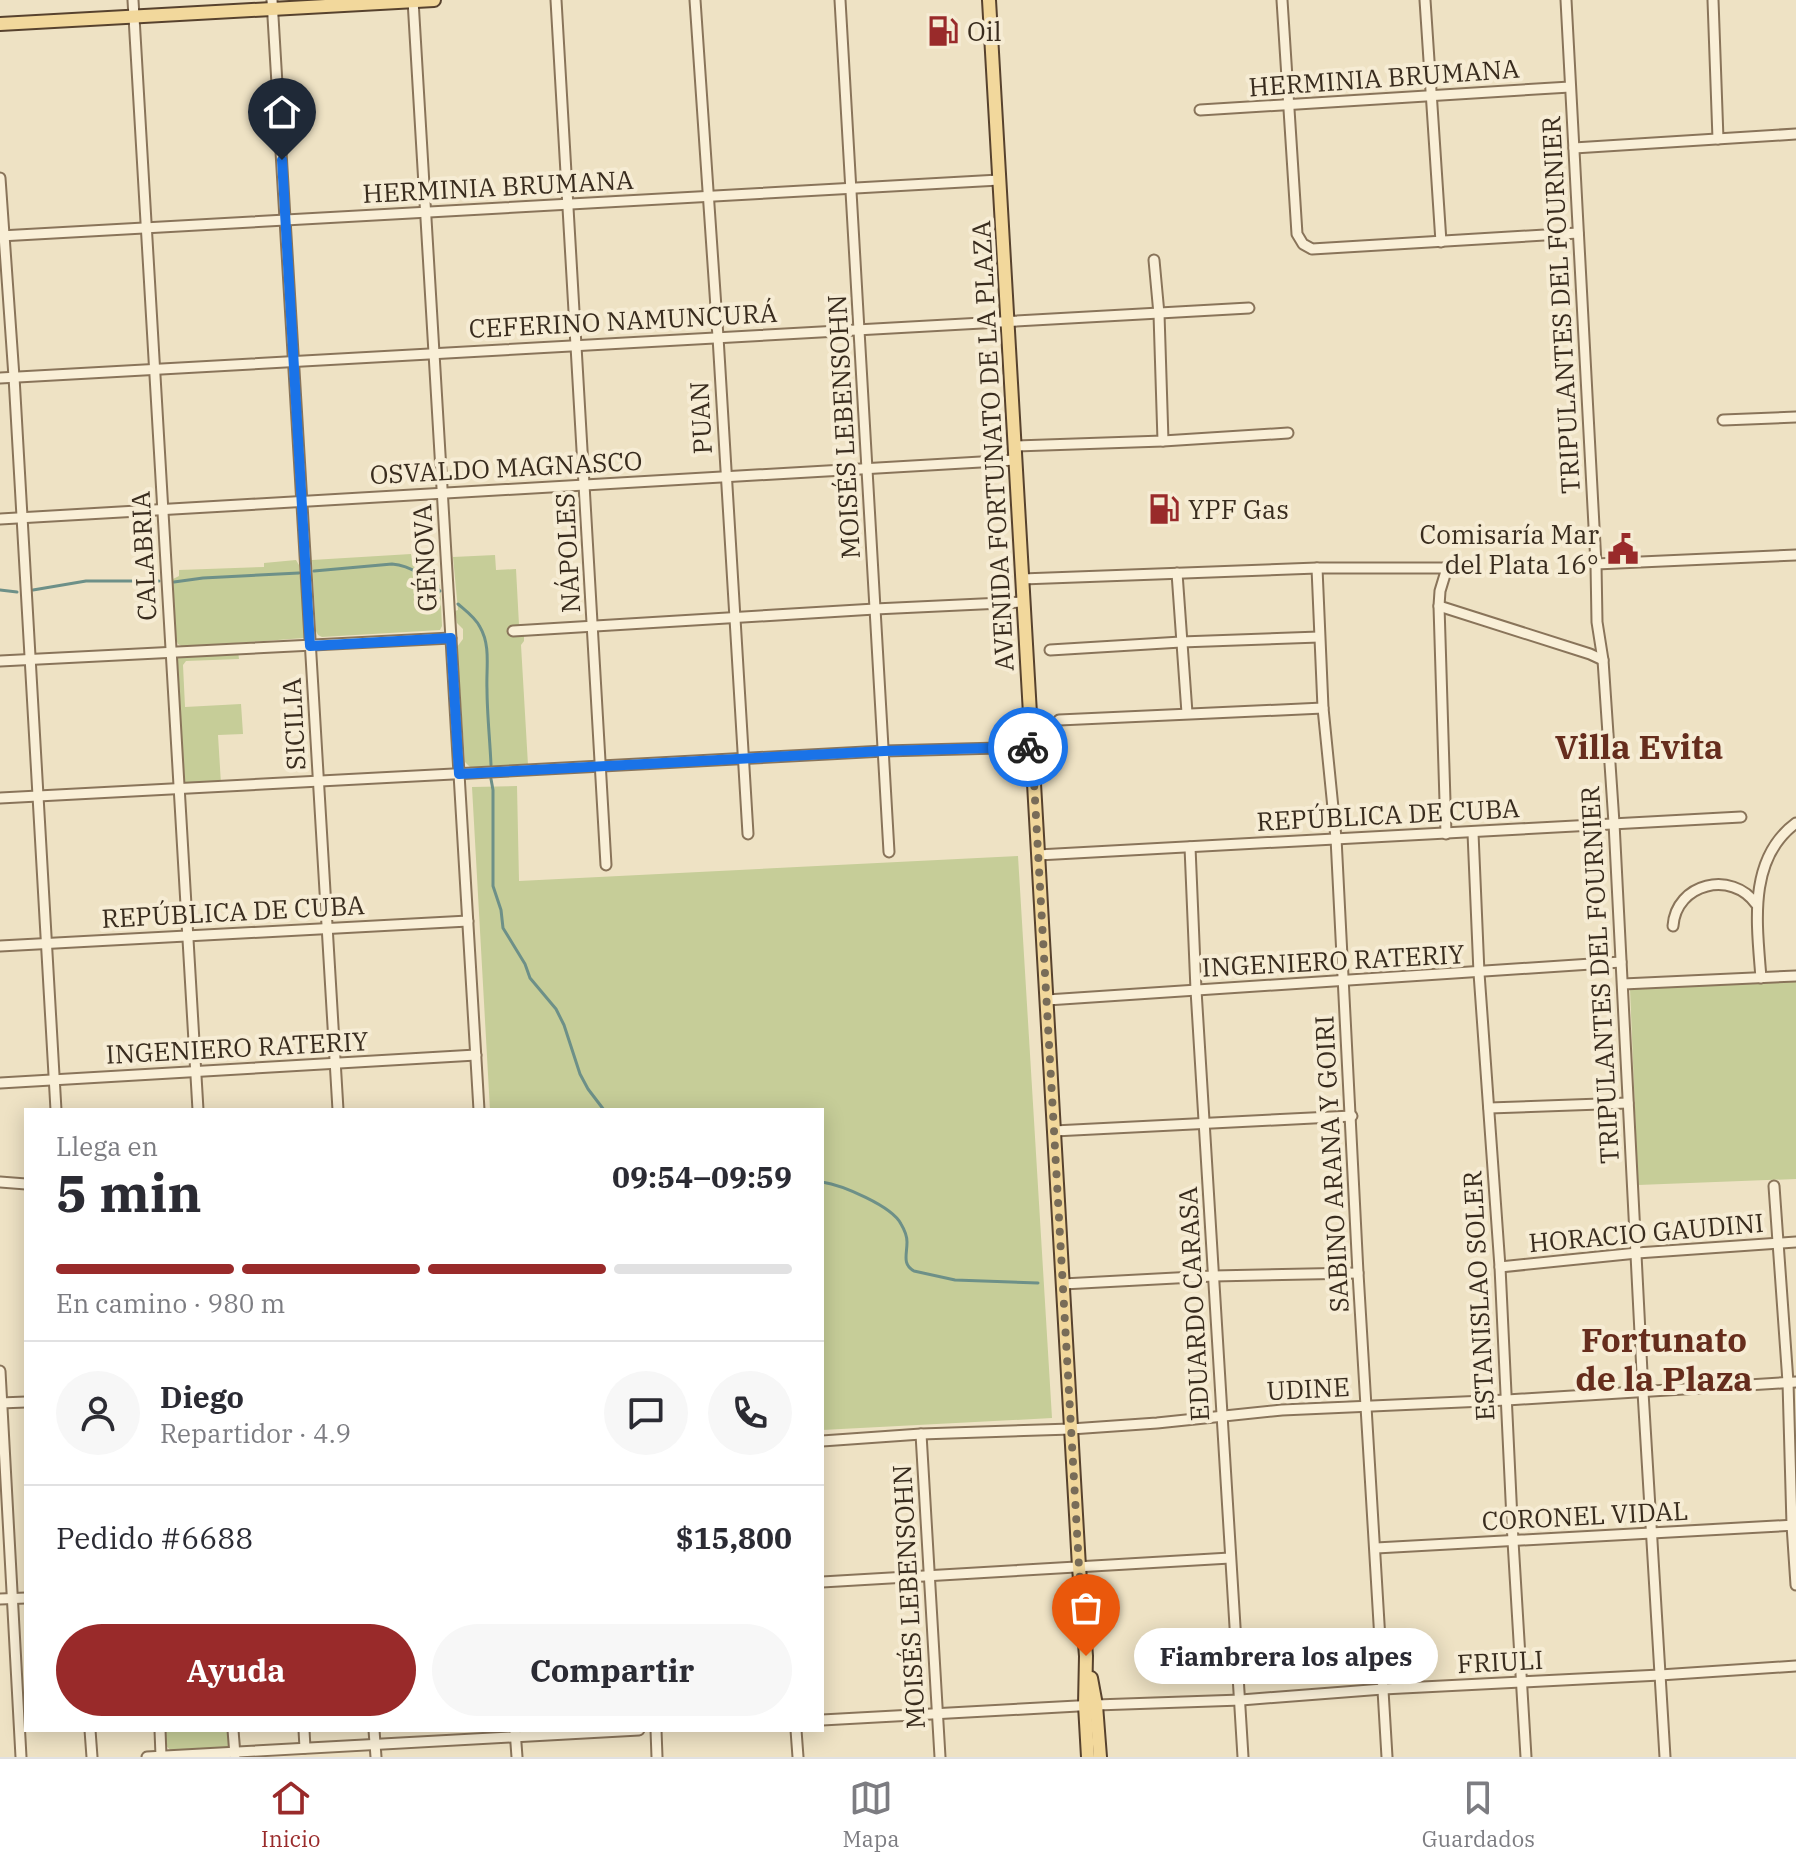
<!DOCTYPE html>
<html lang="es">
<head>
<meta charset="utf-8">
<style>
  body { margin:0; font-family:"IBM Plex Serif",serif; background:#f7f7f7; color:#2b2b33; height:100vh; display:flex; flex-direction:column; font-size:30px; white-space:nowrap }
  * { box-sizing:border-box; margin:0 }
  p { font-size:26px; color:#7c7c81 }
  .icon { flex:none; width:44px; height:44px; fill:none; stroke:currentColor; stroke-width:2; stroke-linecap:round; stroke-linejoin:round }
  .map { position:relative; flex:1; overflow:hidden }
  .details { position:absolute; left:24px; top:1108px; width:800px; height:624px; display:flex; flex-direction:column; background:#fff; border-radius:0px; box-shadow:0 4px 20px #0003 }
  .details>* { flex:none }
  .pin { position:absolute; display:grid; place-items:center; width:68px; height:68px; color:#fff; margin:-82px -34px; border-radius:50% 50% 50% 0; rotate:-45deg; box-shadow:0 0 8px #0007 }
  .pin .icon { rotate:45deg }
  .courier { position:absolute; display:grid; place-items:center; width:80px; height:80px; margin:-40px; border:6px solid #1a73e8; border-radius:50%; background:#fff; color:#222; box-shadow:0 2px 10px #0007 }
  .bubble { position:absolute; height:56px; border-radius:28px; background:#fff; box-shadow:0 4px 20px #0003; font-size:26px; font-weight:800; line-height:56px; text-align:center }
  .overview em { font-style:normal; font-weight:800 }
  .overview div { display:flex; flex-direction:column-reverse }
  .overview { display:flex; align-items:center; justify-content:space-between; height:136px; padding:0 32px }
  h1 { font-size:52px; font-weight:800; line-height:60px }
  .bar { display:grid; grid-template-columns:repeat(4,1fr); gap:12px 8px; align-content:center; height:96px; padding:0 32px }
  .bar i { height:10px; border-radius:6px; background:#e1e1e2 }
  .bar .current { background:#992a2a }
  .bar p { grid-column:span 4 }
  .line { display:flex; align-items:center; gap:20px; padding:0 32px; border-top:2px solid #e1e1e2 }
  .line div { flex:1 }
  .round { display:grid; place-items:center; flex:none; width:84px; height:84px; border-radius:42px; background:#f7f7f7 }
  .action { display:flex; gap:16px; margin-top:auto; padding:16px 32px }
  .action a { flex:1; height:92px; border-radius:48px; background:#992a2a; color:#fff; font-size:32px; font-weight:800; line-height:92px; text-align:center }
  .action a+a { background:#f7f7f7; color:#2b2b33 }
  .dock { display:flex; justify-content:space-around; align-items:center; height:112px; border-top:2px solid #e1e1e2; background:#fff; font-size:22px; color:#7c7c81 }
  .dock a { display:grid; justify-items:center; gap:4px }
  .dock .current { color:#992a2a }
  .map>svg:first-child { display:block }
  .green { fill:#c6cd98 }
  .lines { fill:none; stroke-linecap:round; stroke-linejoin:round }
  .stream { stroke:#6d9088; stroke-width:3 }
  .minor-casing { stroke:#89745a; stroke-width:13 }
  .major-casing { stroke:#57422e; stroke-width:16 }
  .minor { stroke:#f9efd7; stroke-width:9 }
  .major { stroke:#f2d89c; stroke-width:12 }
  .done { stroke:#786c58; stroke-width:8; stroke-dasharray:0 14.4 }
  .route { stroke:#1a73e8; stroke-width:10 }
  .labels { text-anchor:middle; dominant-baseline:central; stroke-width:8; stroke-linejoin:round; paint-order:stroke }
  .poi-label { font-size:26px; fill:#392c1e; stroke:#f6ecd4; text-anchor:start }
  .street-label { font-size:26px; fill:#392c1e; stroke:#f6ecd4 }
  .district-label { font-size:34px; font-weight:bold; fill:#662d1d; stroke:#f6ecd4 }
</style>
</head>
<body>
<div class="map">
<svg width="1796" height="1757" viewBox="0 0 1796 1757">
  <rect width="100%" height="100%" fill="#eee2c4"/>
  <!-- green -->
  <g class="green">
    <path d="M 411,554 L 412,560 L 427,566 L 434,566 L 436,582 L 440,585 L 442,626 L 440,630 L 322,637 L 318,635 L 316,631 L 312,560 Z"/>
    <path d="M 495,555 L 496,570 L 516,569 L 519,625 L 509,627 L 510,635 L 524,634 L 524,641 L 521,645 L 528,765 L 471,768 L 465,762 L 457,647 L 463,639 L 463,629 L 457,623 L 455,611 L 458,610 L 453,557 Z"/>
    <path d="M 296,560 L 299,565 L 300,578 L 303,579 L 306,636 L 304,638 L 183,647 L 178,644 L 176,639 L 173,579 L 179,576 L 179,570 L 264,567 L 264,563 Z"/>
    <path d="M 238,651 L 239,659 L 186,661 L 183,665 L 185,707 L 241,704 L 243,734 L 218,735 L 221,784 L 186,785 L 183,780 L 176,659 L 178,656 Z"/>
    <path d="M 517,786 L 519,881 L 1018,856 L 1052,1418 L 822,1430 L 822,1110 L 490,1110 L 472,787 Z"/>
    <path d="M 1796,980 L 1796,1179 L 1638,1185 L 1630,989 Z"/>
    <path d="M 164,1730 L 229,1730 C 229,1737 232,1746 224,1750 L 173,1752 L 166,1746 Z"/>
  </g>
  <g class="lines">
    <!-- stream -->
    <g class="stream">
      <path d="M 314,571 L 392,564 C 412,566 426,577 440,591"/>
      <path d="M 174,582 L 203,578 L 299,573"/>
      <path d="M 0,590 L 17,592"/>
      <path d="M 33,590 L 86,581 L 159,581"/>
      <path d="M 458,604 C 466,611 475,617 480,627 C 491,646 486,668 487,689 C 487,714 490,740 491,765"/>
      <path d="M 491,779 L 493,790 L 493,886 L 501,910 L 503,928 L 525,964 L 530,978 L 556,1009 L 564,1025 L 580,1074 L 588,1089 L 604,1110"/>
      <path d="M 822,1182 C 842,1185 892,1206 901,1224 C 904,1229 907,1237 907,1242 C 907,1255 902,1264 914,1271 L 955,1280 L 1038,1283"/>
    </g>
    <defs>
      <g id="minor">
        <path d="M 133,0 L 198,1110"/>
        <path d="M 272,0 L 338,1110"/>
        <path d="M 413,0 L 479,1110"/>
        <path d="M 556,0 L 606,865"/>
        <path d="M 695,0 L 718,337 L 748,834"/>
        <path d="M 840,0 L 889,852"/>
        <path d="M 1282,0 L 1297,234 L 1303,244 L 1312,249 L 1578,233"/>
        <path d="M 1425,0 L 1441,242"/>
        <path d="M 1566,0 L 1596,564 L 1597,622 L 1603,660 L 1614,823 L 1643,1392 L 1665,1757"/>
        <path d="M 1713,0 L 1718,139"/>
        <path d="M 1200,110 L 1570,87"/>
        <path d="M 1574,148 L 1796,134"/>
        <path d="M 0,178 L 14,377 L 56,1110"/>
        <path d="M 0,236 L 999,180"/>
        <path d="M 1154,260 L 1159,314 L 1163,441"/>
        <path d="M 0,378 L 1249,308"/>
        <path d="M 1723,420 L 1796,417"/>
        <path d="M 1014,446 L 1163,441 L 1288,433"/>
        <path d="M 0,519 L 1015,460"/>
        <path d="M 1596,564 L 1796,555"/>
        <path d="M 1317,568 L 1323,708 L 1336,838 L 1358,1273 L 1387,1757"/>
        <path d="M 1177,573 L 1187,713"/>
        <path d="M 1022,579 L 1317,568 L 1447,568 L 1440,591 L 1439,606 L 1446,834"/>
        <path d="M 1439,606 L 1590,654 L 1603,660"/>
        <path d="M 513,631 L 875,609 L 1023,602"/>
        <path d="M 1050,650 L 1181,642 L 1319,637"/>
        <path d="M 0,661 L 451,638"/>
        <path d="M 1059,720 L 1323,708"/>
        <path d="M 0,798 L 884,751 L 1032,747"/>
        <path d="M 1473,833 L 1479,973 L 1500,1267 L 1513,1541 L 1526,1757"/>
        <path d="M 1190,847 L 1196,990 L 1243,1757"/>
        <path d="M 1038,855 L 1741,817"/>
        <path d="M 1673,926 C 1676,883 1732,870 1756,904"/>
        <path d="M 0,946 L 468,921"/>
        <path d="M 1761,978 C 1757,925 1747,859 1796,823"/>
        <path d="M 1623,984 L 1796,976"/>
        <path d="M 1047,1000 L 1621,962"/>
        <path d="M 0,1083 L 476,1055"/>
        <path d="M 1489,1108 L 1628,1103"/>
        <path d="M 1054,1131 L 1352,1116"/>
        <path d="M 0,1182 L 26,1184"/>
        <path d="M 1774,1186 L 1788,1382 L 1792,1525 L 1796,1585"/>
        <path d="M 1500,1267 L 1637,1253 L 1796,1242"/>
        <path d="M 1063,1284 L 1213,1276 L 1358,1273"/>
        <path d="M 0,1371 L 21,1757"/>
        <path d="M 0,1403 L 26,1402"/>
        <path d="M 921,1434 L 940,1757"/>
        <path d="M 822,1441 L 921,1434 L 1071,1429 L 1157,1423 L 1282,1410 L 1507,1400 L 1796,1382"/>
        <path d="M 1376,1548 L 1796,1525"/>
        <path d="M 822,1582 L 1230,1558"/>
        <path d="M 0,1599 L 26,1598"/>
        <path d="M 822,1720 L 1096,1705 L 1241,1700 L 1383,1689 L 1660,1675 L 1796,1666"/>
        <path d="M 90,1730 L 92,1757"/>
        <path d="M 160,1730 L 161,1756"/>
        <path d="M 233,1730 L 235,1755"/>
        <path d="M 304,1730 L 305,1748"/>
        <path d="M 374,1730 L 376,1757"/>
        <path d="M 515,1730 L 517,1757"/>
        <path d="M 656,1730 L 657,1757"/>
        <path d="M 796,1730 L 798,1757"/>
        <path d="M 147,1757 L 639,1730"/>
      </g>
      <g id="major">
        <path d="M 989,0 L 1079,1567 L 1086,1656 L 1085,1705 L 1088,1757"/>
        <path d="M 0,24 L 434,0"/>
        <path d="M 1091,1678 L 1096,1705 L 1100,1757"/>
      </g>
    </defs>
    <!-- minor casing -->
    <use href="#minor" class="minor-casing"/>
    <!-- major casing -->
    <use href="#major" class="major-casing"/>
    <!-- minor -->
    <use href="#minor" class="minor"/>
    <!-- major -->
    <use href="#major" class="major"/>
  </g>
  <g class="lines">
    <!-- done -->
    <path class="done" d="M 1028,747 L 1032,747 L 1079,1567 L 1086,1656"/>
    <!-- route -->
    <path class="route" d="M 282,160 L 310,646 L 451,638 L 459,774 L 884,751 L 1028,747"/>
  </g>
  <!-- icons -->
  <defs>
    <symbol id="fuel-bare" viewBox="-9 -9 18 18"><path d="M-5.5-6h7V0h2V4h1.3V-2.5L3-4.5l.8-.8L6-3V5H2.5V1h-1V6h-7ZM-4.2-4.7v3.2H.2V-4.7Z" fill="#992a2a" stroke="#f6ecd4" stroke-width="2.5" paint-order="stroke"/></symbol>
    <symbol id="civic-bare" viewBox="-9 -9 18 18"><path d="M-.6-6.5H3V-4.5H.6V-3L4-1V1h2V6H-6V1h2V-1L-.6-3ZM-1.2 2.5V6h2.4V2.5Z" fill="#992a2a" stroke="#f6ecd4" stroke-width="2.5" paint-order="stroke"/></symbol>
  </defs>
  <g fill-rule="evenodd">
    <use href="#fuel-bare" x="921" y="9" width="44" height="44"/>
    <use href="#fuel-bare" x="1142" y="487" width="44" height="44"/>
    <use href="#civic-bare" x="1601" y="527" width="44" height="44"/>
  </g>
  <g class="labels">
    <!-- poi labels -->
    <g class="poi-label">
      <text x="967" y="31">Oil</text>
      <text x="1188" y="509">YPF Gas</text>
      <text x="1599" y="534" text-anchor="end">Comisaría Mar<tspan x="1599" dy="30">del Plata 16°</tspan></text>
    </g>
    <!-- street labels -->
    <g class="street-label">
      <text transform="translate(1384 77) rotate(-4)">HERMINIA BRUMANA</text>
      <text transform="translate(498 186) rotate(-3)">HERMINIA BRUMANA</text>
      <text transform="translate(1560 305) rotate(-93)">TRIPULANTES DEL FOURNIER</text>
      <text transform="translate(623 320) rotate(-3)">CEFERINO NAMUNCURÁ</text>
      <text transform="translate(700 418) rotate(-93)">PUAN</text>
      <text transform="translate(843 427) rotate(-93)">MOISÉS LEBENSOHN</text>
      <text transform="translate(992 446) rotate(-93)">AVENIDA FORTUNATO DE LA PLAZA</text>
      <text transform="translate(506 467) rotate(-3)">OSVALDO MAGNASCO</text>
      <text transform="translate(567 553) rotate(-93)">NÁPOLES</text>
      <text transform="translate(143 556) rotate(-93)">CALABRIA</text>
      <text transform="translate(424 558) rotate(-93)">GÉNOVA</text>
      <text transform="translate(293 724) rotate(-93)">SICILIA</text>
      <text transform="translate(1388 814) rotate(-3)">REPÚBLICA DE CUBA</text>
      <text transform="translate(233 911) rotate(-3)">REPÚBLICA DE CUBA</text>
      <text transform="translate(1333 960) rotate(-3)">INGENIERO RATERIY</text>
      <text transform="translate(1599 975) rotate(-93)">TRIPULANTES DEL FOURNIER</text>
      <text transform="translate(237 1047) rotate(-3)">INGENIERO RATERIY</text>
      <text transform="translate(1331 1164) rotate(-93)">SABINO ARANA Y GOIRI</text>
      <text transform="translate(1646 1232) rotate(-5)">HORACIO GAUDINI</text>
      <text transform="translate(1478 1296) rotate(-93)">ESTANISLAO SOLER</text>
      <text transform="translate(1193 1304) rotate(-93)">EDUARDO CARASA</text>
      <text transform="translate(1308 1388) rotate(-3)">UDINE</text>
      <text transform="translate(1585 1515) rotate(-3)">CORONEL VIDAL</text>
      <text transform="translate(908 1597) rotate(-93)">MOISÉS LEBENSOHN</text>
      <text transform="translate(1500 1661) rotate(-3)">FRIULI</text>
    </g>
    <!-- district labels -->
    <g class="district-label">
      <text x="1639" y="746">Villa Evita</text>
      <text x="1664" y="1339">Fortunato<tspan x="1664" dy="39">de la Plaza</tspan></text>
    </g>
  </g>
</svg>
<div class="pin" style="left:1086px;top:1656px;background:#ea580c"><svg class="icon" aria-label="bag" viewBox="0 0 24 24"><path d="M5 8h14l-1 12H6zM9 8a3 3 0 0 1 6 0"/></svg></div>
<div class="pin" style="left:282px;top:160px;background:#1f2937"><svg class="icon" aria-label="home" viewBox="0 0 24 24"><path d="M3 11l9-7 9 7M6 9v11h12V9"/></svg></div>
<div class="courier" style="left:1028px;top:747px"><svg class="icon" aria-label="bike" viewBox="0 0 24 24"><circle cx="6" cy="16" r="4"/><circle cx="18" cy="16" r="4"/><path d="M6 16l4-8h5l3 8M10 8l3 8H6M13 5h3"/></svg></div>
<div class="bubble" style="left:1134px;top:1628px;width:304px">Fiambrera los alpes</div>
<section class="details">
<div class="overview"><div><h1>5 min</h1><p>Llega en</p></div><em>09:54–09:59</em></div>
<div class="bar"><i class="current"></i><i class="current"></i><i class="current"></i><i></i><p>En camino · 980 m</p></div>
<div class="line" style="height:144px"><a class="round"><svg class="icon" aria-label="person" viewBox="0 0 24 24"><circle cx="12" cy="8" r="4"/><path d="M4 21q1-7 8-7t8 7"/></svg></a><div><b>Diego</b><p>Repartidor · 4.9</p></div><a class="round"><svg class="icon" aria-label="chat" viewBox="0 0 24 24"><path d="M4 5h16v11H9l-5 4z"/></svg></a><a class="round"><svg class="icon" aria-label="phone" viewBox="0 0 24 24"><path d="M5 4h4l2 5-3 2q2 4 5 5l2-3 5 2v4C11 20 4 13 5 4z"/></svg></a></div>
<div class="line" style="height:104px"><div>Pedido #6688</div><b>$15,800</b></div>
<div class="action"><a>Ayuda</a><a>Compartir</a></div>
</section>
</div>
<nav class="dock">
<a class="current"><svg class="icon" aria-label="home" viewBox="0 0 24 24"><path d="M3 11l9-7 9 7M6 9v11h12V9"/></svg>Inicio</a>
<a><svg class="icon" aria-label="map" viewBox="0 0 24 24"><path d="M3 6l6-2 6 2 6-2v14l-6 2-6-2-6 2zM9 4v14M15 6v14"/></svg>Mapa</a>
<a><svg class="icon" aria-label="saved" viewBox="0 0 24 24"><path d="M7 4h10v16l-5-4-5 4z"/></svg>Guardados</a>
</nav>
</body>
</html>
